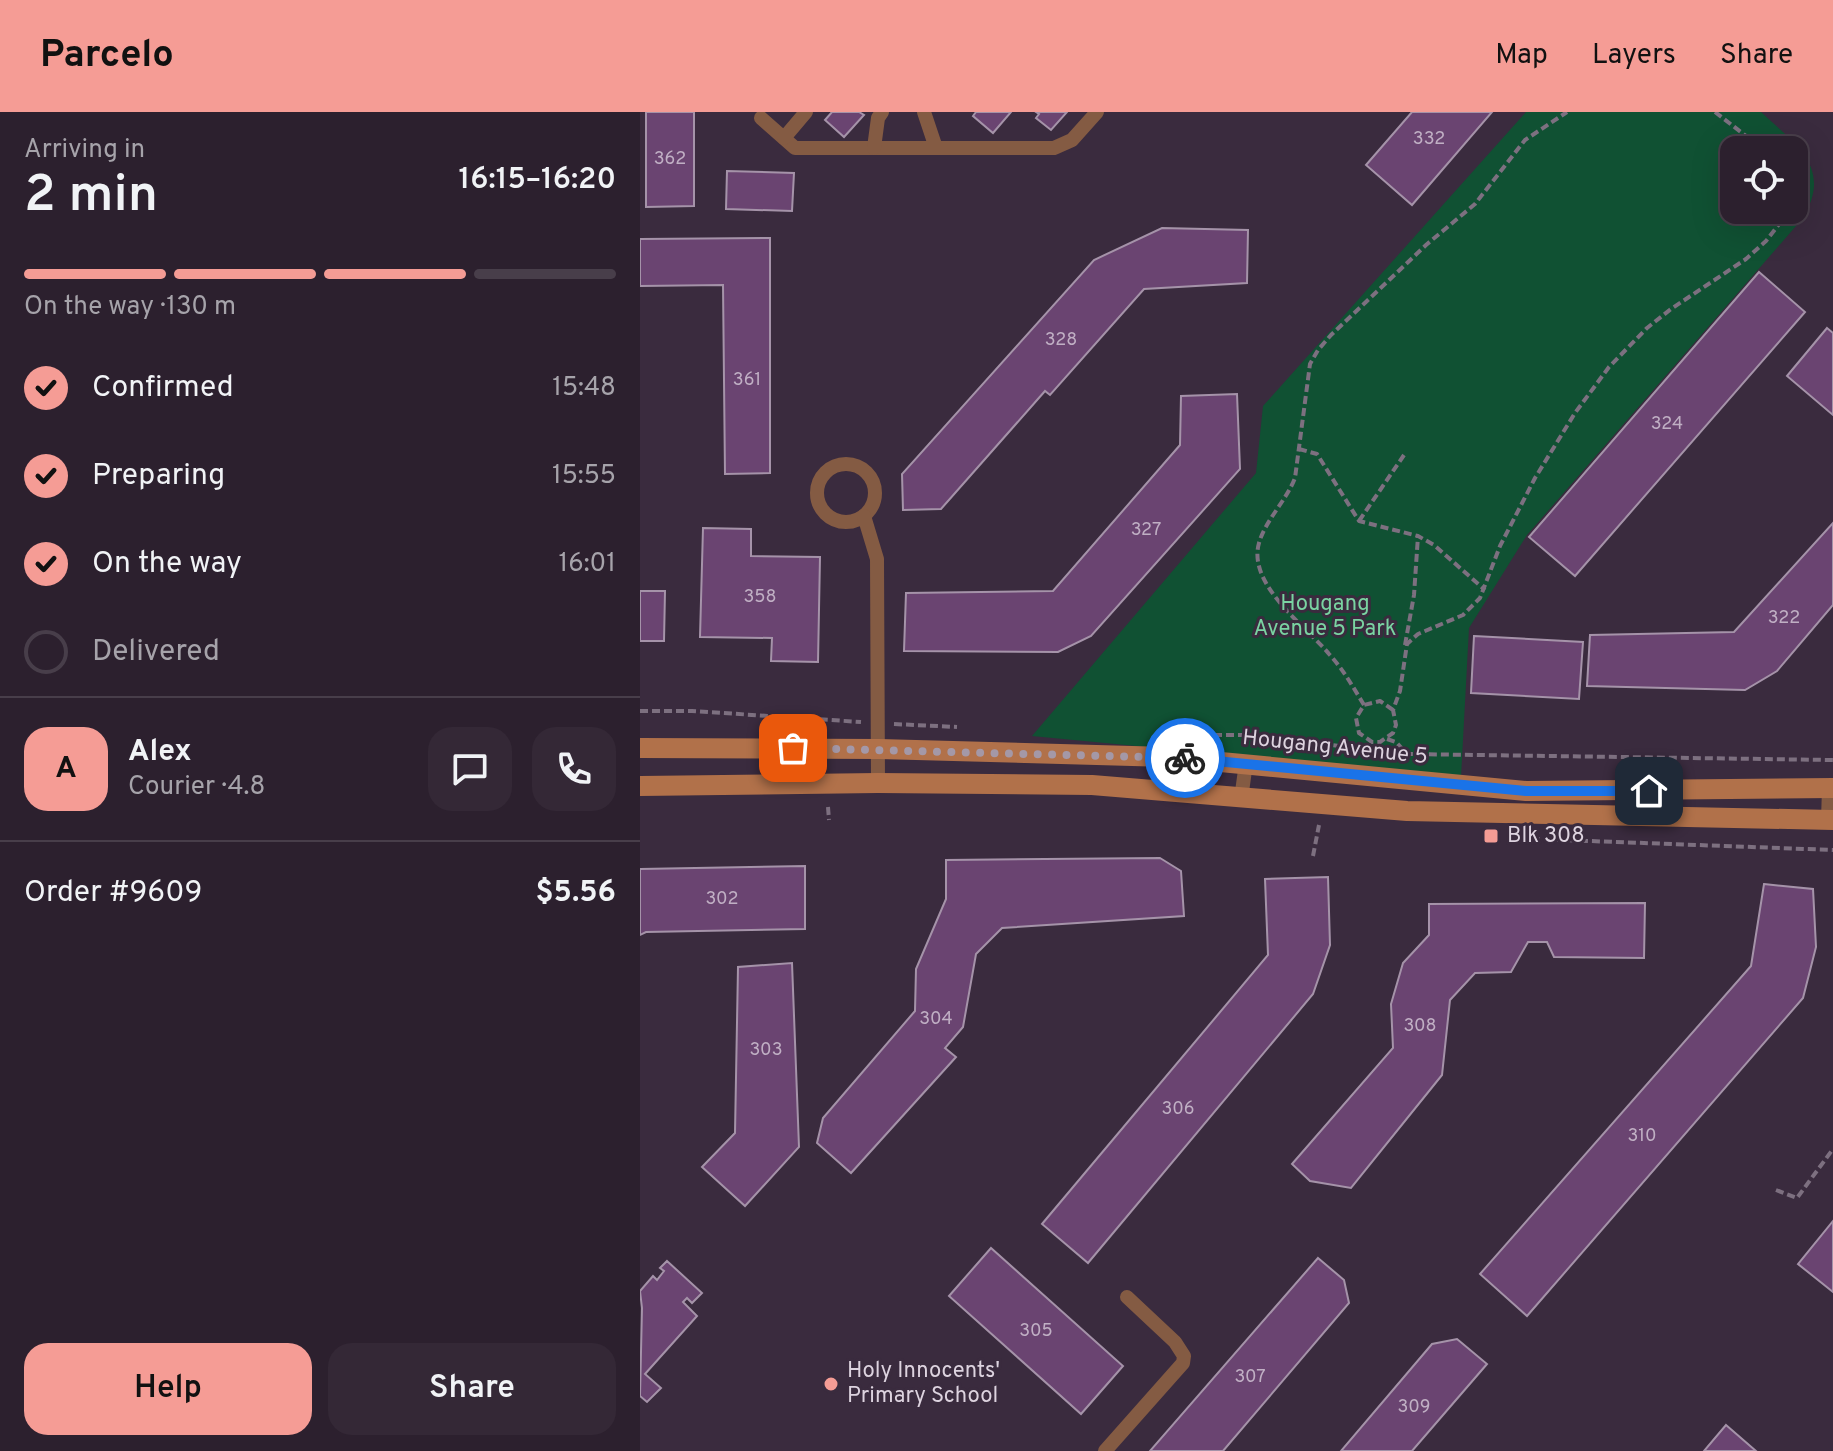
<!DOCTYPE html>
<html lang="en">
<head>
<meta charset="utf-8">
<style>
  body { margin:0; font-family:Overpass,sans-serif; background:#342836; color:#f1f3f6; height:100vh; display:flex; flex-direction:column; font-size:30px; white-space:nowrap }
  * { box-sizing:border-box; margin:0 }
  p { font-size:26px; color:#a6a3aa }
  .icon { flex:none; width:44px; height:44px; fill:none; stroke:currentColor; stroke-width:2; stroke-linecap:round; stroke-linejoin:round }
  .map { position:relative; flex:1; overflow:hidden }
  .side { display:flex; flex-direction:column; background:#2c202e; width:640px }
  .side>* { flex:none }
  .controls { position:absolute; left:1080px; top:24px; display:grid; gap:16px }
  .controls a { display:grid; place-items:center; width:88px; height:88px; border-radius:16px; background:#2c202e; box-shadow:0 8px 32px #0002,0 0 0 2px #483e4a; font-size:40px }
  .pin { position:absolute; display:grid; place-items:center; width:68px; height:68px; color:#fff; margin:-34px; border-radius:16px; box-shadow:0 4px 12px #0006 }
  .courier { position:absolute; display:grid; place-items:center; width:80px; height:80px; margin:-40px; border:6px solid #1a73e8; border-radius:50%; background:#fff; color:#222; box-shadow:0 2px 10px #0007 }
  .headline em { font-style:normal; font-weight:600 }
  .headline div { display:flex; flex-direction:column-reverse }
  .headline { display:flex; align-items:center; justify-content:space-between; height:136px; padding:0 24px }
  h1 { font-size:52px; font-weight:600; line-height:60px }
  .bar { display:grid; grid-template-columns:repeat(4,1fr); gap:12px 8px; align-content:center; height:96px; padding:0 24px }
  .bar i { height:10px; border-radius:6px; background:#483e4a }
  .bar .active { background:#f59c95 }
  .bar p { grid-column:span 4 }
  .line { display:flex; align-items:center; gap:20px; padding:0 24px; border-top:2px solid #483e4a }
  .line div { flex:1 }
  .round { display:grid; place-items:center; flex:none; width:84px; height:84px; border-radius:24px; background:#342836 }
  ol { padding:0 24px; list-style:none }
  li { display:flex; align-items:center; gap:24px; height:88px }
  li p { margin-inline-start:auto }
  li .icon { padding:8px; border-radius:50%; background:#f59c95; color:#111; stroke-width:4 }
  li:last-child { color:#a6a3aa }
  li i { width:44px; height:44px; border:4px solid #483e4a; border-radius:50% }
  .primary-button { display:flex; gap:16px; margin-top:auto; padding:16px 24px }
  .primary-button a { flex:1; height:92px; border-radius:24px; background:#f59c95; color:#111; font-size:32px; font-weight:600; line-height:92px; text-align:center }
  .primary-button a+a { background:#342836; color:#f1f3f6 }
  header { display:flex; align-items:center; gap:48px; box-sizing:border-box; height:112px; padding:0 40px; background:#f59c95; color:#111 }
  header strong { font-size:38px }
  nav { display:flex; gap:44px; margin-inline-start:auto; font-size:28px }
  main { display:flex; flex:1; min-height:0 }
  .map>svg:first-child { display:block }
  .green { fill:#105133; fill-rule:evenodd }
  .building { fill:#6a4471; stroke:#a593a9; stroke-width:2 }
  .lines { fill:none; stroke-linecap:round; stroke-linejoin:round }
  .path { stroke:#7d7080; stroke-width:4; stroke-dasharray:8 4; stroke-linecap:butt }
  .lane { stroke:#845b43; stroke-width:14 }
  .secondary { stroke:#b1714a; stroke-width:20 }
  .done { stroke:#a498a7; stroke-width:8; stroke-dasharray:0 14.4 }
  .route { stroke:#1a73e8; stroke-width:10 }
  .poi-dot { fill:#f59c95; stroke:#3a2b3e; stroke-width:3 }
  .labels { text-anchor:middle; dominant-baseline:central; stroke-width:6; stroke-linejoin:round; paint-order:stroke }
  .number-label { font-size:18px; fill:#c0afc4 }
  .park-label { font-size:22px; fill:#7ad4a2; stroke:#3a2b3e }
  .street-label { font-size:22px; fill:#ddd3df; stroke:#3a2b3e }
  .poi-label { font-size:22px; fill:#ddd3df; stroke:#3a2b3e; text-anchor:start }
</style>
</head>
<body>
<header>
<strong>Parcelo</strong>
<nav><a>Map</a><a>Layers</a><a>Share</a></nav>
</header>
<main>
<section class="side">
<div class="headline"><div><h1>2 min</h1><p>Arriving in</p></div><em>16:15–16:20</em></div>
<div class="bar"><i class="active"></i><i class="active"></i><i class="active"></i><i></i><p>On the way · 130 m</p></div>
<ol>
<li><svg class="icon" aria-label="check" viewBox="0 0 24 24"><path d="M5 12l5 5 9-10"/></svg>Confirmed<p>15:48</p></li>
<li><svg class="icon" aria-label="check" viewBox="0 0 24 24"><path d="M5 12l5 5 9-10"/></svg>Preparing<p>15:55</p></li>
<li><svg class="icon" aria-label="check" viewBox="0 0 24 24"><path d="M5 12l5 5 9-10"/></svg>On the way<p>16:01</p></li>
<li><i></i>Delivered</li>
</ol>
<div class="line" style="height:144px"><b class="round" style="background:#f59c95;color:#111">A</b><div><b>Alex</b><p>Courier · 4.8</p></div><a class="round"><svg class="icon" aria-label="chat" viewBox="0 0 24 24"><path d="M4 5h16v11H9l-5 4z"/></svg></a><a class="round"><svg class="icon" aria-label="phone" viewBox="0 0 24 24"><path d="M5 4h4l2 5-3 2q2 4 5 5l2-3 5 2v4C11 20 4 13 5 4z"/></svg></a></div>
<div class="line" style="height:104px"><div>Order #9609</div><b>$5.56</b></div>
<div class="primary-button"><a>Help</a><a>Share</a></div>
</section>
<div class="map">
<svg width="1193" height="1339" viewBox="0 0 1193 1339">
  <rect width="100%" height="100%" fill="#3a2b3e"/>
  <!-- green -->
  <path class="green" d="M 886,0 L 1121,0 C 1156,33 1193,55 1163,106 L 887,423 L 829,516 L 821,665 L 392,624 L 616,361 L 623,294 ZM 1094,38 L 1154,38 L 1154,98 L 1094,98 Z"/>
  <!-- building -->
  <g class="building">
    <path d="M 6,0 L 54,0 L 54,94 L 6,95 Z"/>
    <path d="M 192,0 L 219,0 L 224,3 L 204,25 L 185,8 Z"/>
    <path d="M 336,0 L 371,0 L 353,21 L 333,4 Z"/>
    <path d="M 396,0 L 427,0 L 411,18 L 396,6 L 399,2 Z"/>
    <path d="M 772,0 L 852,0 L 772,93 L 726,53 Z"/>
    <path d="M 87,59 L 154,61 L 152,99 L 86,97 Z"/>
    <path d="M 522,116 L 608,118 L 607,171 L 504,177 L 410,283 L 405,279 L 301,397 L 263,398 L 262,362 L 454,148 Z"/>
    <path d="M 130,126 L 130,361 L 85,362 L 83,173 L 0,174 L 0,127 Z"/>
    <path d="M 1119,160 L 1165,200 L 935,464 L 889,425 Z"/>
    <path d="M 1187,216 L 1193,221 L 1193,303 L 1147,264 Z"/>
    <path d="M 597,282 L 600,357 L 451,524 L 418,540 L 264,539 L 266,481 L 413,479 L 540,333 L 541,284 Z"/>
    <path d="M 1193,411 L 1193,493 L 1137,559 L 1105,578 L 947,574 L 950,523 L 1094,520 Z"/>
    <path d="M 63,416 L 111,417 L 111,444 L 180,445 L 178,550 L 131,549 L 132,526 L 60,525 Z"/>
    <path d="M 0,479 L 25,479 L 24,529 L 0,529 Z"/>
    <path d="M 834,524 L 943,530 L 939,587 L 831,581 Z"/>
    <path d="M 520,746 L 541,759 L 544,804 L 362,816 L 336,842 L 323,915 L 305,936 L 316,945 L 211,1061 L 177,1031 L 183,1006 L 275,899 L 276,857 L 306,787 L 306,748 Z"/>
    <path d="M 165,754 L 165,817 L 6,820 L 0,823 L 0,757 Z"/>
    <path d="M 688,765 L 690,833 L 673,882 L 448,1151 L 402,1112 L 628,843 L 625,767 Z"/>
    <path d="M 1124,772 L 1173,777 L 1176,835 L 1163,886 L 887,1204 L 840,1162 L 1111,854 Z"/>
    <path d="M 1005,791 L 1004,846 L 914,845 L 907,830 L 888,830 L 871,860 L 835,861 L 810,888 L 802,963 L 711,1076 L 670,1069 L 652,1052 L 753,936 L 751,892 L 763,851 L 789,823 L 789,792 Z"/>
    <path d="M 152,851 L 159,1035 L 105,1094 L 62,1055 L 95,1021 L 98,855 Z"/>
    <path d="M 1193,1109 L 1193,1180 L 1158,1152 Z"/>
    <path d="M 351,1136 L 483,1254 L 441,1302 L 309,1184 Z"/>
    <path d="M 678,1146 L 704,1168 L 709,1191 L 583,1339 L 510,1339 Z"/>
    <path d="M 27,1149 L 62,1181 L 52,1191 L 47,1186 L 43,1190 L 57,1204 L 5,1262 L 21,1276 L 7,1290 L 0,1284 L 2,1196 L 0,1179 L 13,1164 L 17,1168 L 24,1159 L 20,1156 Z"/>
    <path d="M 817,1227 L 847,1252 L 772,1339 L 701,1339 L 792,1232 Z"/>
    <path d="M 1086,1313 L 1116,1339 L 1064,1339 Z"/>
  </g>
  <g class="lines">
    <!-- path -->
    <g class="path">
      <path d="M 1075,0 L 1110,27 L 1145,38"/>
      <path d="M 1154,43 L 1166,52 L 1168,71 L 1154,93"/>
      <path d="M 659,337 L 677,342 L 719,409 L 778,424 L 794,433 L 845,478"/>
      <path d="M 719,409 L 764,343"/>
      <path d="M 765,533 L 774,483 L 778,424"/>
      <path d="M 724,593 C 713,575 703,557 689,542 C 666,514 607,473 619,431 C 625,409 646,389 655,366 L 670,252 L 678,238 L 691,223 L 786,133 L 835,92 L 885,28 L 927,0"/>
      <path d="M 753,598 L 740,589 L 724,593 L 716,606 L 719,621 L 732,630 L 740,630 L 753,621 L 756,613 L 753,598 L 760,579 L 767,532 L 778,522 L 823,503 L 840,486 L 860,434 L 895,366 L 935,301 L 969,255 L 1007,216 L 1031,197 L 1106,147 L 1126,129 L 1150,98"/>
      <path d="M 0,599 L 52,599 L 221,610"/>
      <path d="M 254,612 L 317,615"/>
      <path d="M 550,623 L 607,623 L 767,642 L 1193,648"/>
      <path d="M 747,627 L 756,630 L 767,642"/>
      <path d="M 188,695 L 189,708"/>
      <path d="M 868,726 L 1193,738"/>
      <path d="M 673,744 L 679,713"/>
      <path d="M 1136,1078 L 1157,1086 L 1193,1037"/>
    </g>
    <!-- lane -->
    <g class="lane">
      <path d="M 284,0 L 296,36"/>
      <path d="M 121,6 L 155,36 L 414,36 L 432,28 L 457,0"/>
      <path d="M 144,26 L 166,0"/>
      <path d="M 234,36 L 238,6 L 242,0"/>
      <circle cx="206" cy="381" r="29"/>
      <path d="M 224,404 L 237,447 L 238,671"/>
      <path d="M 601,687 L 606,651"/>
      <path d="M 1188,708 L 1189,676"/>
      <path d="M 465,1339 L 543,1251 L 544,1244 L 535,1230 L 487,1185"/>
    </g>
    <!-- secondary -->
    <g class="secondary">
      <path d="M 0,636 L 239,637 L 528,645 L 886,679 L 1193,676"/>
      <path d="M 0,674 L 238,671 L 452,673 L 767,699 L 1193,708"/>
    </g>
  </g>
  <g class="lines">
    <!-- done -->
    <path class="done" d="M 153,636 L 545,646"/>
    <!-- route -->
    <path class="route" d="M 545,646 L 886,679 L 1009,679"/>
  </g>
  <!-- markers -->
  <g class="poi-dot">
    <rect x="843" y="716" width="16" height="16" rx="4"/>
    <circle cx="191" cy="1272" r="8"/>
  </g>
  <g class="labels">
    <!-- number labels -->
    <g class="number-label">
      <text x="789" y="27">332</text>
      <text x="30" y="47">362</text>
      <text x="421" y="228">328</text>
      <text x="107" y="268">361</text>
      <text x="1027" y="312">324</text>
      <text x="506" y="418">327</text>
      <text x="120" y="485">358</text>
      <text x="1144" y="506">322</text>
      <text x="82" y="787">302</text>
      <text x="296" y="907">304</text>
      <text x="780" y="914">308</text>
      <text x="126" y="938">303</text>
      <text x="538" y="997">306</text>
      <text x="1002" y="1024">310</text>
      <text x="396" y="1219">305</text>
      <text x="610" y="1265">307</text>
      <text x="774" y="1295">309</text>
    </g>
    <!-- park labels -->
    <g class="park-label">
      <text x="685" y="492">Hougang<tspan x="685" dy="25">Avenue 5 Park</tspan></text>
    </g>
    <!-- street labels -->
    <g class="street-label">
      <text transform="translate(695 636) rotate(6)">Hougang Avenue 5</text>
    </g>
    <!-- poi labels -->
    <g class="poi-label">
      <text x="867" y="724">Blk 308</text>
      <text x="207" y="1259">Holy Innocents'<tspan x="207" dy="25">Primary School</tspan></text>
    </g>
  </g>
</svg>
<div class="controls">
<a><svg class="icon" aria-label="locate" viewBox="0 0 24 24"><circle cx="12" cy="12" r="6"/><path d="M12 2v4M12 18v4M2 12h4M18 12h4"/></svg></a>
</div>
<div class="pin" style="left:153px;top:636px;background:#ea580c"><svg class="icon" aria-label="bag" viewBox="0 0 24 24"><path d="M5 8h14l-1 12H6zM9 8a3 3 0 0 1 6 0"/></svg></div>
<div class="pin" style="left:1009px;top:679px;background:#1f2937"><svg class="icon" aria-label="home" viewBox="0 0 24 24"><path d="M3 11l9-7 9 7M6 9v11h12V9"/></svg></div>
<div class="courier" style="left:545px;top:646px"><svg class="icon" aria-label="bike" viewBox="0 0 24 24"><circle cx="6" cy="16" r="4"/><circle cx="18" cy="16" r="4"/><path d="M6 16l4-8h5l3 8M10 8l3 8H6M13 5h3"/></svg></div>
</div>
</main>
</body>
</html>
